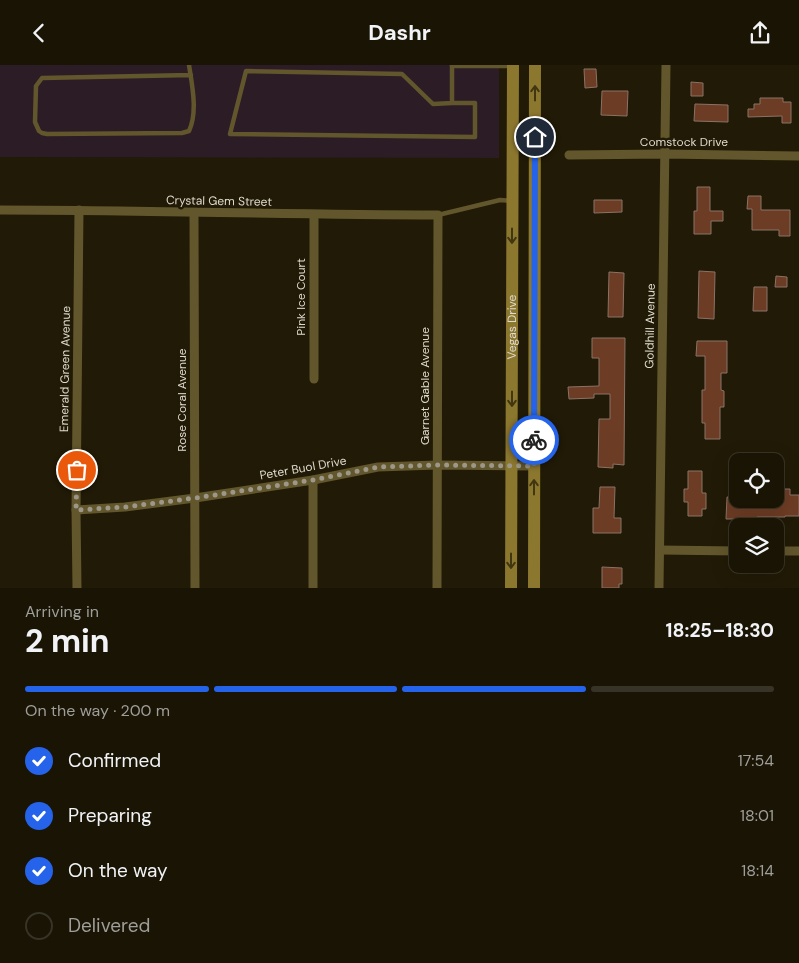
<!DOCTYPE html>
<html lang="en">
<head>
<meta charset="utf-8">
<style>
  body { margin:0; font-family:"DM Sans",sans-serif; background:#221d0e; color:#f1f3f6; height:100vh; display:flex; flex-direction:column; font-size:19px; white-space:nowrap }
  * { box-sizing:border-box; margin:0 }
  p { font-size:16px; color:#9f9e9a }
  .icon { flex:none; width:28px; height:28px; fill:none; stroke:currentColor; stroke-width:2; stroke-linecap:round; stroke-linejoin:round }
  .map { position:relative; height:523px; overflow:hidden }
  .sheet { display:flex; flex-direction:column; background:#191404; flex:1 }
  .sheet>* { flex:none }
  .tools { position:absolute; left:729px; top:388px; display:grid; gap:10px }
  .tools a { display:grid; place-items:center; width:55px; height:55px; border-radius:10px; background:#191404; box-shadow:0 5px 20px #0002,0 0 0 1px #373326; font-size:25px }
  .pin { position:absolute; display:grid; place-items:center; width:42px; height:42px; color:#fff; margin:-21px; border:2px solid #fff; border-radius:50%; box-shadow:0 1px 5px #0007 }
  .courier { position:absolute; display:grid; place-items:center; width:50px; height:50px; margin:-25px; border:4px solid #2563eb; border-radius:50%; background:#fff; color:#222; box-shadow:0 1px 6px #0007 }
  .overview em { font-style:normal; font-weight:700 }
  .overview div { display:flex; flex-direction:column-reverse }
  .overview { display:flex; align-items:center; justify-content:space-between; height:85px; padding:0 25px }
  h1 { font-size:32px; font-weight:700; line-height:38px }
  .bar { display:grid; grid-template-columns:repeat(4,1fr); gap:8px 5px; align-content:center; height:60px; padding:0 25px }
  .bar i { height:6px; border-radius:4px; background:#373326 }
  .bar .current { background:#2563eb }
  .bar p { grid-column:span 4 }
  ol { padding:0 25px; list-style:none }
  li { display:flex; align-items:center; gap:15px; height:55px }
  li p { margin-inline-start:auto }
  li .icon { padding:5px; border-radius:50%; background:#2563eb; color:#fff; stroke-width:4 }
  li:last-child { color:#9f9e9a }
  li i { width:28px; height:28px; border:2px solid #373326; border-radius:50% }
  header { display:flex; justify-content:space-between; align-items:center; height:65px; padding:0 25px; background:#191404; font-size:22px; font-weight:700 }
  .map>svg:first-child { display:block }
  .commercial { fill:#2c1c26 }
  .building { fill:#6d3c24; stroke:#8a7267 }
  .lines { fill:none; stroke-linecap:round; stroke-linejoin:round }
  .lane { stroke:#62562c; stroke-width:4.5 }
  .street { stroke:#62562c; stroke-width:9 }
  .secondary { stroke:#8c772f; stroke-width:12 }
  .oneway { stroke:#413612 }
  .done { stroke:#9c9788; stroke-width:5; stroke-dasharray:0 9 }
  .route { stroke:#2563eb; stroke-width:6 }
  .labels { text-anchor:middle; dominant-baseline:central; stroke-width:5; stroke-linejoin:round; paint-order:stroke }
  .street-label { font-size:12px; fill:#dfdace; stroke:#211a06 }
</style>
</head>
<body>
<header><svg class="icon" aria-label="back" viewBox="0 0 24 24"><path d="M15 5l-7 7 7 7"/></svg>Dashr<svg class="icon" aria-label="share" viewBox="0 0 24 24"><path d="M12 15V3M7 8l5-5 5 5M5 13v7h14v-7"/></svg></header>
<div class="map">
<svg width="799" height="523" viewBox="0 0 799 523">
  <rect width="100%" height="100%" fill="#211a06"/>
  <!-- commercial -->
  <path class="commercial" d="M 0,0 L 499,0 L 499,93 L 0,92 Z"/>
  <!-- building -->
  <g class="building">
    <path d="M 584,4 L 596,4 L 597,22 L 585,23 Z"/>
    <path d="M 691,17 L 703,18 L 703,31 L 691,31 Z"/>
    <path d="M 602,26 L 628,26 L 627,51 L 601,50 Z"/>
    <path d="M 760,33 L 783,33 L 783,37 L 791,37 L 791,58 L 782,58 L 782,51 L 748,52 L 748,44 L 754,44 L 754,39 L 760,39 Z"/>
    <path d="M 695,39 L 728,40 L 728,57 L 694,56 Z"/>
    <path d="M 697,122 L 710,122 L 710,146 L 723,146 L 723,156 L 711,156 L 711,169 L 694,169 L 694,146 L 697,146 Z"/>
    <path d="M 748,131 L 761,131 L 761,145 L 790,145 L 790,171 L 779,171 L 779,165 L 752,165 L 752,144 L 747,144 Z"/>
    <path d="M 594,135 L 622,135 L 622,147 L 594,148 Z"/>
    <path d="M 699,206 L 715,207 L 714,254 L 698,253 Z"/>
    <path d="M 609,207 L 624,208 L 623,252 L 608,252 Z"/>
    <path d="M 776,211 L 787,212 L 787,222 L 775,222 Z"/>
    <path d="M 754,222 L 767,222 L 767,246 L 753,246 Z"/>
    <path d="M 592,273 L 625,273 L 624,400 L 613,399 L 613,403 L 598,402 L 599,354 L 610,354 L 610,329 L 594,329 L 594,333 L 569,334 L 568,322 L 599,321 L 599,293 L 592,293 Z"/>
    <path d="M 697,276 L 727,276 L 727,308 L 721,308 L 721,325 L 724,326 L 724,342 L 720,342 L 720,374 L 705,374 L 705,358 L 702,358 L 702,325 L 705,325 L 705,291 L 696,291 Z"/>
    <path d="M 688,406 L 702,406 L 702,428 L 706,428 L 706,444 L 702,444 L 702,451 L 688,451 L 688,437 L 684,437 L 684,424 L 688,424 Z"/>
    <path d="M 600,422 L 615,422 L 614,453 L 621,453 L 621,468 L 593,468 L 593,443 L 599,443 Z"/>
    <path d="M 776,424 L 790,424 L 790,430 L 799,430 L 799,451 L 785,451 L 785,452 L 757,452 L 757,454 L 726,454 L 727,432 L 736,432 L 736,434 L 775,434 Z"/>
    <path d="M 602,502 L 622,503 L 622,519 L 619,519 L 619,523 L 602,523 Z"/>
  </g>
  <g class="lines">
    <!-- lane -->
    <g class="lane">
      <path d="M 189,0 C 192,20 198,47 189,66 L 182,68 L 47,69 L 42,68 L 39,66 L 35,57 L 36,21 L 42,13 L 191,10"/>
      <path d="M 452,0 L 452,1 L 512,1"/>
      <path d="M 452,38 L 433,39 L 402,9 L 246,6 L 230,69 L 475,72 L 475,38 L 452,38 L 452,1"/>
      <path d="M 438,150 L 500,135 L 512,136"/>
    </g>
    <!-- street -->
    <g class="street">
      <path d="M 569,90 L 665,89 L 799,91"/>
      <path d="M 0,145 C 146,145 292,150 438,150 L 437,523"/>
      <path d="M 194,148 L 195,523"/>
      <path d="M 314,150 L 314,314"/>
      <path d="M 76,445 L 125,442 L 195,433 L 313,415 L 378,402 L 437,400 L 534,401"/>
      <path d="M 660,485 L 738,486"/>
      <path d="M 775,486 L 799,486"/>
      <path d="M 77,523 L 76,445 L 79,145"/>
      <path d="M 313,523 L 313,415"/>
      <path d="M 659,523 L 666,0"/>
    </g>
    <!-- secondary -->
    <g class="secondary">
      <path id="s1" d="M 511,523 L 513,0"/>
      <path d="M 534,523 L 535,0"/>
    </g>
  </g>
  <!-- one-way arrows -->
  <defs><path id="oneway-shaft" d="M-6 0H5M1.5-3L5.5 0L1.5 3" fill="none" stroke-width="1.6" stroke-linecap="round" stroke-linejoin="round" transform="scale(1.25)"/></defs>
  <g class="oneway">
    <use href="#oneway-shaft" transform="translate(535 28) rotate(-90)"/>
    <use href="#oneway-shaft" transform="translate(512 171) rotate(90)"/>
    <use href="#oneway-shaft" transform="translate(512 334) rotate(90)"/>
    <use href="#oneway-shaft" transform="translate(534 422) rotate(-90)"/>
    <use href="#oneway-shaft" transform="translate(511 496) rotate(90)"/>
  </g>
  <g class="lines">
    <!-- done -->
    <path class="done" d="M 77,405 L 76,445 L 125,442 L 195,433 L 313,415 L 378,402 L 437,400 L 534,401 L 534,375"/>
    <!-- route -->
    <path class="route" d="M 534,375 L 535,72"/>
  </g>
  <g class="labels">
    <!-- street labels -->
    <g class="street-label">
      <text x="684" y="77">Comstock Drive</text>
      <text transform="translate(219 136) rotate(1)">Crystal Gem Street</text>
      <text transform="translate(301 232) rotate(-90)">Pink Ice Court</text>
      <text stroke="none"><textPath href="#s1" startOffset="261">Vegas Drive</textPath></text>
      <text transform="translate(650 261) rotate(-89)">Goldhill Avenue</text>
      <text transform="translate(65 304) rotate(-89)">Emerald Green Avenue</text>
      <text transform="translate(425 321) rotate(-90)">Garnet Gable Avenue</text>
      <text transform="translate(182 335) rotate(-90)">Rose Coral Avenue</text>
      <text transform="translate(303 403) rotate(-10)">Peter Buol Drive</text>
    </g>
  </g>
</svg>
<div class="tools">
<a><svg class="icon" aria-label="locate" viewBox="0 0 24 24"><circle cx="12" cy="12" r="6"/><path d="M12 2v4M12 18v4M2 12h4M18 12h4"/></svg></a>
<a><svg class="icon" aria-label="layers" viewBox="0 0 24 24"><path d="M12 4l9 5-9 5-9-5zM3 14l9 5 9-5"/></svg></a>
</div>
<div class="pin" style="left:77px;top:405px;background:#ea580c"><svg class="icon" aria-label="bag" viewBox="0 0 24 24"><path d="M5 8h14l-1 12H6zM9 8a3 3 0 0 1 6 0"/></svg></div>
<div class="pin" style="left:535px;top:72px;background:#1f2937"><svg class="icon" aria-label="home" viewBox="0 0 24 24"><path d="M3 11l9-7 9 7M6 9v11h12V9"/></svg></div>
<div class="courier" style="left:534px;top:375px"><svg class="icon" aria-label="bike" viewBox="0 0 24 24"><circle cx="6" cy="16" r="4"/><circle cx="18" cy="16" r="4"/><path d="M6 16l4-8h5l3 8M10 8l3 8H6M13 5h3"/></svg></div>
</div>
<section class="sheet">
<div class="overview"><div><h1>2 min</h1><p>Arriving in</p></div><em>18:25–18:30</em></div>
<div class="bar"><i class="current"></i><i class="current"></i><i class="current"></i><i></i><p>On the way · 200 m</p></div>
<ol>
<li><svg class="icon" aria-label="check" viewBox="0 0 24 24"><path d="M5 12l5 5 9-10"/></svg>Confirmed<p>17:54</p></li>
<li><svg class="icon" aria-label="check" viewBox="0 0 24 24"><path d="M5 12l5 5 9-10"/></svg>Preparing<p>18:01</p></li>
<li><svg class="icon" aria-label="check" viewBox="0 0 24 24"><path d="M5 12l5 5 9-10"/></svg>On the way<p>18:14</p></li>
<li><i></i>Delivered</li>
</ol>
</section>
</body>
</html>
